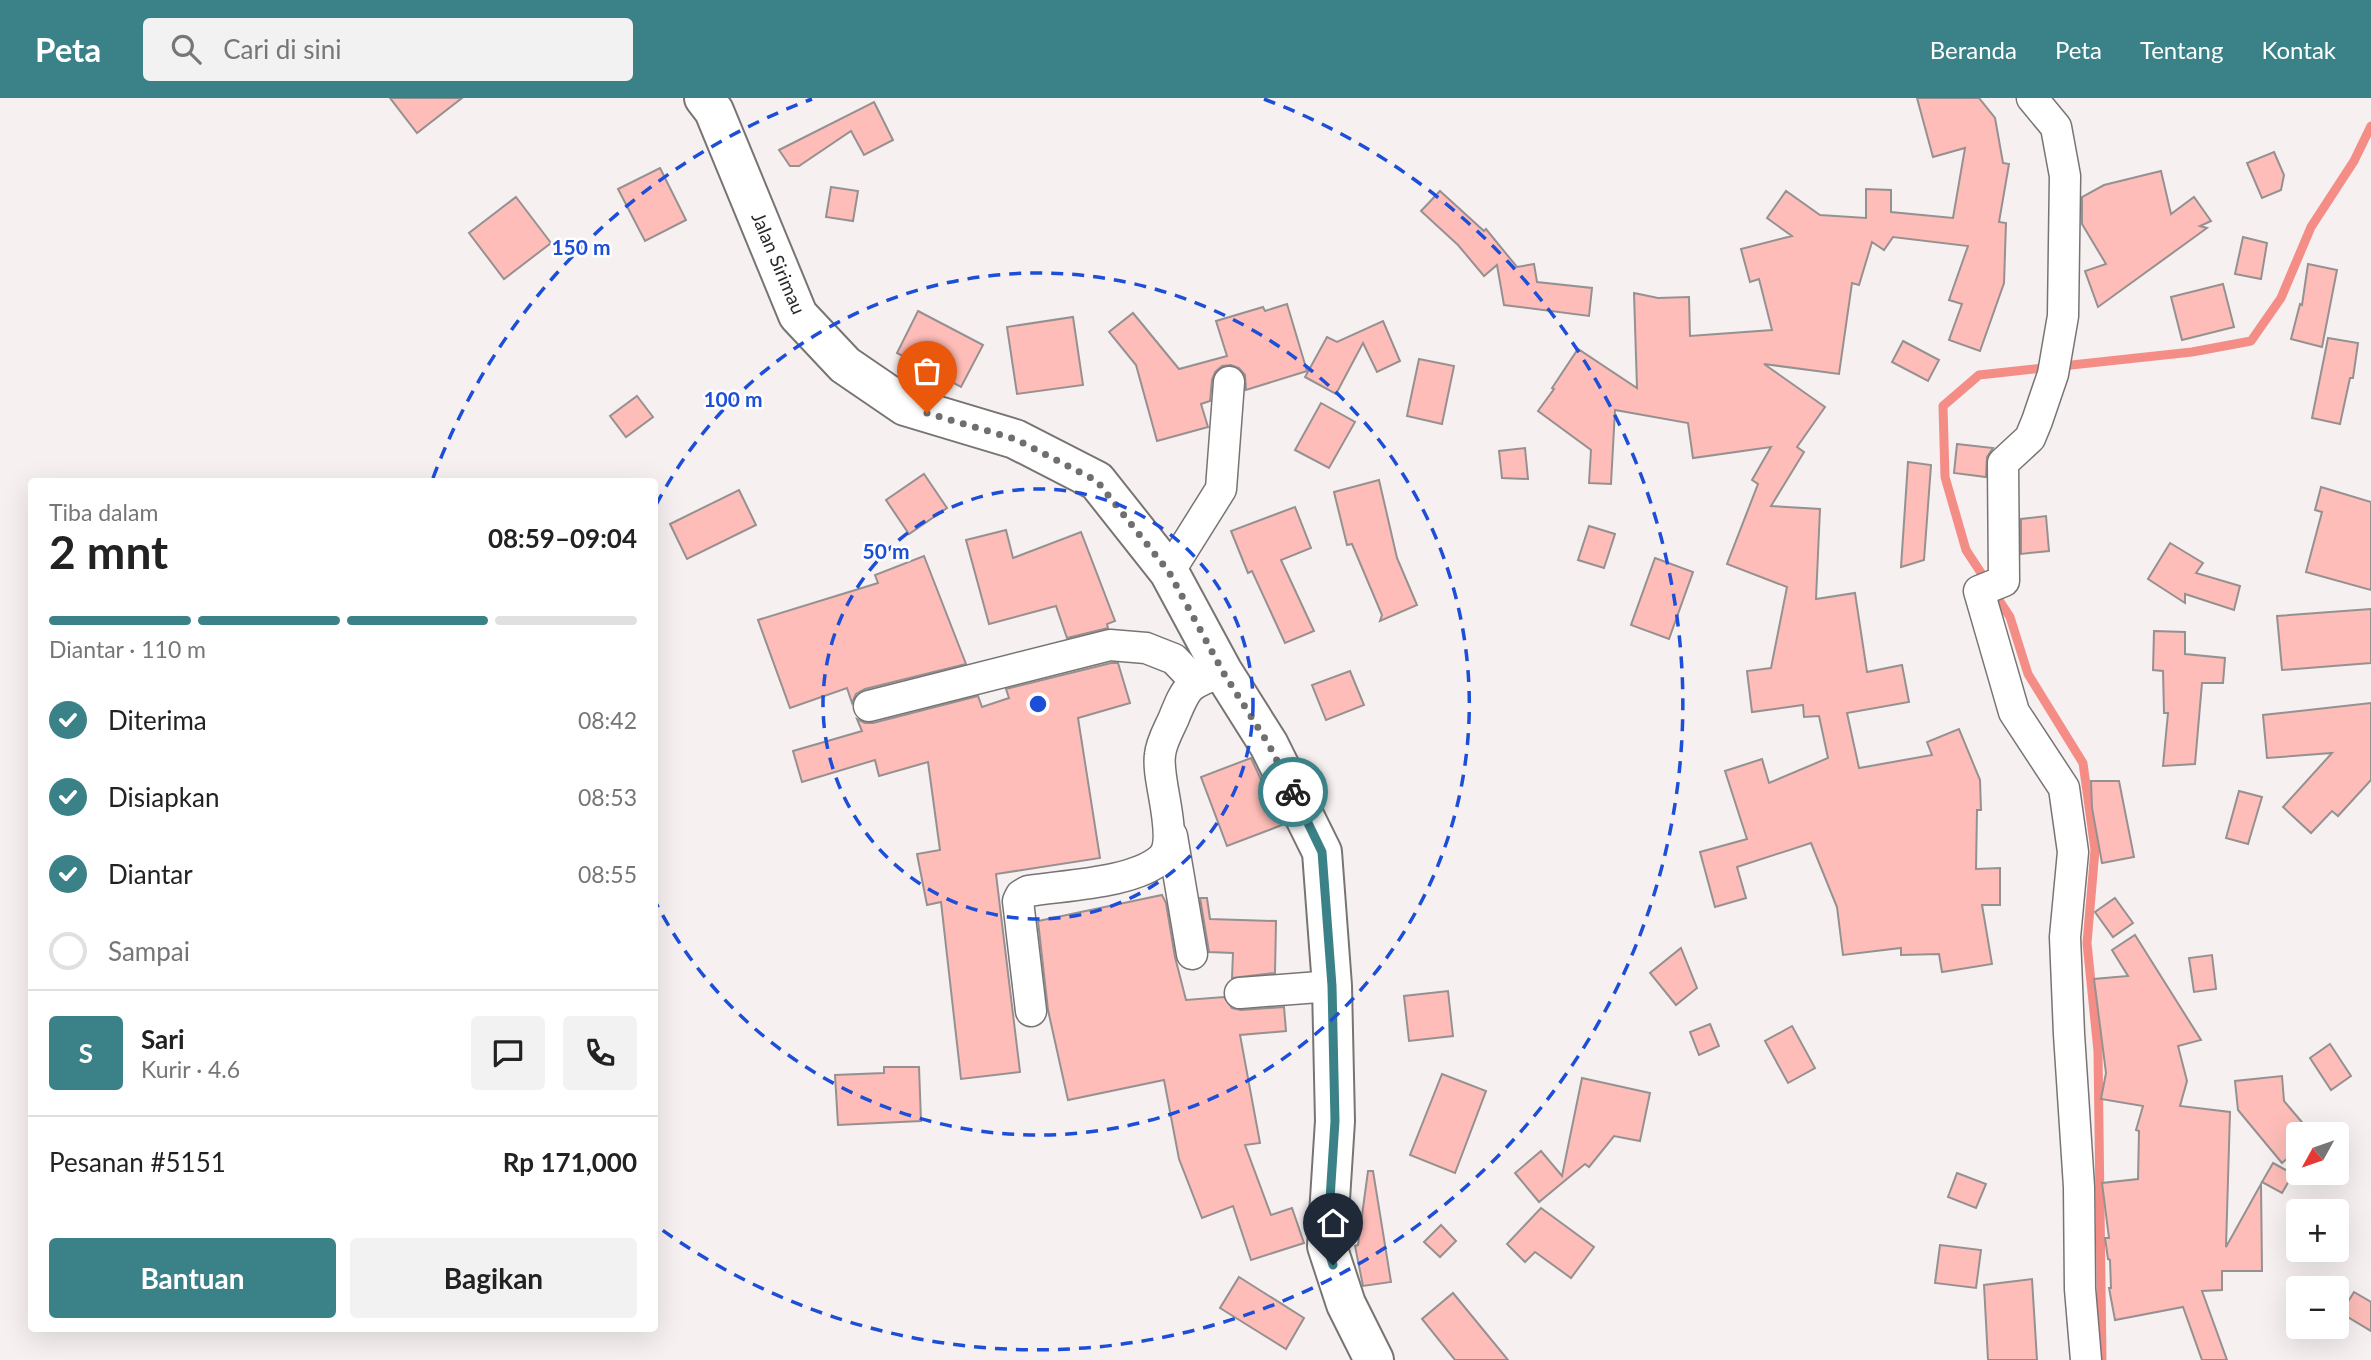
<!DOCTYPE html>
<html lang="id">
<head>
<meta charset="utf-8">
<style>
  body { margin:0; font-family:Lato,sans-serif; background:#f2f2f2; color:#222; height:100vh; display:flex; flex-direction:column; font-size:26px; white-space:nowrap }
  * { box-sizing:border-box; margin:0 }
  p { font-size:23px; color:#767676 }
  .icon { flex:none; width:38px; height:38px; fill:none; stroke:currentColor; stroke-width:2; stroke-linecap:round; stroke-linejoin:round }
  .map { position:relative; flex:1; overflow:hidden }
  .drawer { position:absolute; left:28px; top:380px; width:630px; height:854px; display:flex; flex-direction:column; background:#fff; border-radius:7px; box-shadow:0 7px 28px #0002 }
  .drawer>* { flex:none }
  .needle { width:46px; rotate:230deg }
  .tools { position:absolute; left:2286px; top:1024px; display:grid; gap:14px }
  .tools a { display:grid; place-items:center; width:63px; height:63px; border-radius:7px; background:#fff; box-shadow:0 7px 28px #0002; font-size:35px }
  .pin { position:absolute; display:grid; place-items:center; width:60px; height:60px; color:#fff; margin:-72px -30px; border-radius:50% 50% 50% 0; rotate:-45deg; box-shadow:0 0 7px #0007 }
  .pin .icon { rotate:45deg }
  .courier { position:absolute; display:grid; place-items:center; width:70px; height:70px; margin:-35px; border:5px solid #3a8288; border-radius:50%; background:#fff; color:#222; box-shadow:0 2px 9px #0007 }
  .overview em { font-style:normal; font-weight:700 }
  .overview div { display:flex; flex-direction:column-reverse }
  .overview { display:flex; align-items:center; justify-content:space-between; height:119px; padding:0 21px }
  h1 { font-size:46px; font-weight:700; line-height:52px }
  .bar { display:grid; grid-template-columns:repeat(4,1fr); gap:10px 7px; align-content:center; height:84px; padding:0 21px }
  .bar i { height:9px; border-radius:5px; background:#e0e0e0 }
  .bar .selected { background:#3a8288 }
  .bar p { grid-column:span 4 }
  .line { display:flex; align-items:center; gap:18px; padding:0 21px; border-top:2px solid #e0e0e0 }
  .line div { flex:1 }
  .round { display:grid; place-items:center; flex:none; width:74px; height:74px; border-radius:7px; background:#f2f2f2 }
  ol { padding:0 21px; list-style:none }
  li { display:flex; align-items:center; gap:21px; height:77px }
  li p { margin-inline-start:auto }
  li .icon { padding:7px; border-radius:50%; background:#3a8288; color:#fff; stroke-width:4 }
  li:last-child { color:#767676 }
  li i { width:38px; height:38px; border:4px solid #e0e0e0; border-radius:50% }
  .primary-button { display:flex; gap:14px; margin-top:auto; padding:14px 21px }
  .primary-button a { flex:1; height:80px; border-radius:7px; background:#3a8288; color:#fff; font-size:28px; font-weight:700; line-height:80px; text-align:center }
  .primary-button a+a { background:#f2f2f2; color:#222 }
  header { display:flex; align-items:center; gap:42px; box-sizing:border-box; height:98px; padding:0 35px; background:#3a8288; color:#fff }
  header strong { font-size:33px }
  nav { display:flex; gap:38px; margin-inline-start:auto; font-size:24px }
  .search { width:490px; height:63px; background:#f2f2f2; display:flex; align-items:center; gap:18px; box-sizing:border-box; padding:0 24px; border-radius:7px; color:#767676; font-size:26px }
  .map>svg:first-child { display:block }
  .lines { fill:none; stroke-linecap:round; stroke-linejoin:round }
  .stream { stroke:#f58d87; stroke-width:9 }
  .building { fill:#febdb8; stroke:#969191; stroke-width:2 }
  .minor-casing { stroke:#797474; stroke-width:33 }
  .secondary-casing { stroke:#797474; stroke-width:42 }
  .minor { stroke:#fff; stroke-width:30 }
  .secondary { stroke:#fff; stroke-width:38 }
  .done { stroke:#716e6e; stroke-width:7; stroke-dasharray:0 12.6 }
  .route { stroke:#3a8288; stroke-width:9 }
  .ring { fill:none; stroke:#1d4ed8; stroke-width:3.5; stroke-dasharray:12 9 }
  .labels { text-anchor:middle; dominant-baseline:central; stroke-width:5; stroke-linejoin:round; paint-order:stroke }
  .street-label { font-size:19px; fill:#2a2828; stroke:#fff }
  .centre { fill:#1d4ed8; stroke:#fff; stroke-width:3.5 }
  .ring-label { font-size:21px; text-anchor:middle; font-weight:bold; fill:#1d4ed8; stroke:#fff; stroke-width:5; stroke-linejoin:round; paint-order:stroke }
</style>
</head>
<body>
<header>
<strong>Peta</strong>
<div class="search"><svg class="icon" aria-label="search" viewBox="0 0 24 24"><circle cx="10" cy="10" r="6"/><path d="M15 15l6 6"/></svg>Cari di sini</div>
<nav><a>Beranda</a><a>Peta</a><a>Tentang</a><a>Kontak</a></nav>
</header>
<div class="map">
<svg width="2371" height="1262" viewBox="0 0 2371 1262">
  <rect width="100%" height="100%" fill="#f6f0f0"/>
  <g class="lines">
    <!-- stream -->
    <path class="stream" d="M 2102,1262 L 2098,953 L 2087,845 L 2095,752 L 2083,665 L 2028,576 L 2010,519 L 1966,452 L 1945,379 L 1943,308 L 1979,277 L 2192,254 L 2251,243 L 2281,200 L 2311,129 L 2354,63 L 2371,28"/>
  </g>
  <!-- building -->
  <g class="building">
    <path d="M 390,0 L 462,0 L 417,35 Z"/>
    <path d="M 1917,0 L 1979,0 L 1995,20 L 2003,65 L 2009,66 L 1999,124 L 2006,125 L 2004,185 L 1980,253 L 1949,242 L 1962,206 L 1949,202 L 1968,148 L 1893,139 L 1884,152 L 1872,144 L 1859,187 L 1852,185 L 1839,276 L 1764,266 L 1825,309 L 1797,349 L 1804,354 L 1771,408 L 1820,411 L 1816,501 L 1855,495 L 1867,574 L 1902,567 L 1909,604 L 1847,615 L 1859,670 L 1932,657 L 1927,644 L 1959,631 L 1980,682 L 1981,712 L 1977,712 L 1976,771 L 2000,770 L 2000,807 L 1982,807 L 1992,866 L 1942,874 L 1939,856 L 1901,857 L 1901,850 L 1843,857 L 1837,809 L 1811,745 L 1737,769 L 1746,800 L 1715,809 L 1700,754 L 1747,741 L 1725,673 L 1762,661 L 1769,685 L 1828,660 L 1819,618 L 1804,619 L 1803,607 L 1752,614 L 1747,573 L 1771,570 L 1787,489 L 1727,466 L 1758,386 L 1752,382 L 1771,349 L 1693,360 L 1688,325 L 1615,312 L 1611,386 L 1589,385 L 1591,352 L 1538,313 L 1554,291 L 1552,290 L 1578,251 L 1637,290 L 1634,195 L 1658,200 L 1689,199 L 1690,238 L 1772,232 L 1759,181 L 1750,184 L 1741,151 L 1792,138 L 1767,120 L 1786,93 L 1820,117 L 1866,120 L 1866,91 L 1891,92 L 1891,114 L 1953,120 L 1965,50 L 1933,59 Z"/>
    <path d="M 874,4 L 893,42 L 864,57 L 851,33 L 799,68 L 790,68 L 779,52 Z"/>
    <path d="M 2274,54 L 2284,77 L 2281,92 L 2262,100 L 2247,65 Z"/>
    <path d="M 660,70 L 686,122 L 645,143 L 618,91 Z"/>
    <path d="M 2161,73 L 2171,116 L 2194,99 L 2211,123 L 2200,128 L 2207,130 L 2098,209 L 2085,173 L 2106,166 L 2082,126 L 2082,99 L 2104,87 Z"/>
    <path d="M 831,89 L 858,93 L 853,123 L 826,119 Z"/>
    <path d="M 1440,93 L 1484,133 L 1486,131 L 1517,169 L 1534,166 L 1537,184 L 1592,190 L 1589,218 L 1504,207 L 1497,167 L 1484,178 L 1458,147 L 1421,113 Z"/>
    <path d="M 516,99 L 551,145 L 504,181 L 469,135 Z"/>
    <path d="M 2243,139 L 2267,145 L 2261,181 L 2235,176 Z"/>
    <path d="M 2308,166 L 2337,172 L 2322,249 L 2291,241 L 2300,206 L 2302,207 Z"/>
    <path d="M 2223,186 L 2234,229 L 2182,242 L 2171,199 Z"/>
    <path d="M 1287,206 L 1307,273 L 1246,292 L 1245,277 L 1239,270 L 1231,267 L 1222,268 L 1215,274 L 1212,282 L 1210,303 L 1201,306 L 1208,329 L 1157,343 L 1136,267 L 1109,234 L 1133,215 L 1179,271 L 1227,258 L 1216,223 L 1263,209 L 1265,213 Z"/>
    <path d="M 918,213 L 983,247 L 961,289 L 897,255 Z"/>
    <path d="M 1073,219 L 1083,287 L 1017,296 L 1007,229 Z"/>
    <path d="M 1383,223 L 1400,263 L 1377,274 L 1363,245 L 1336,296 L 1305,279 L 1327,239 L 1337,244 Z"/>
    <path d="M 2328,240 L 2358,245 L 2353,280 L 2350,280 L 2340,326 L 2312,320 Z"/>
    <path d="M 1903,243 L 1939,262 L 1928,283 L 1892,264 Z"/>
    <path d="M 1419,261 L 1454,268 L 1442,326 L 1407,318 Z"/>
    <path d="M 637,298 L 653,319 L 626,339 L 610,318 Z"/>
    <path d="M 1321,305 L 1355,324 L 1329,370 L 1295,352 Z"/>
    <path d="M 1957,346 L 1993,350 L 1987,359 L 1986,379 L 1954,375 Z"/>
    <path d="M 1525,350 L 1528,381 L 1502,380 L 1499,353 Z"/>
    <path d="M 1908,364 L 1931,367 L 1924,462 L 1901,469 Z"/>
    <path d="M 924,376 L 947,410 L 909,436 L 886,402 Z"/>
    <path d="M 1379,382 L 1397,460 L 1417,507 L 1380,523 L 1382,517 L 1352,446 L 1347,447 L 1334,394 Z"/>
    <path d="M 2321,389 L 2371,404 L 2371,492 L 2306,474 L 2322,414 L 2315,412 Z"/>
    <path d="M 739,392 L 756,427 L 687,461 L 670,426 Z"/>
    <path d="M 1295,409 L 1311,450 L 1281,462 L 1314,533 L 1285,545 L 1252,473 L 1248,475 L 1231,433 Z"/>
    <path d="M 2046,418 L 2049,453 L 2021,456 L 2021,421 Z"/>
    <path d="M 1589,428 L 1615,436 L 1604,470 L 1578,462 Z"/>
    <path d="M 1006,432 L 1013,460 L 1081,434 L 1115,523 L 1107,526 L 1108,530 L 1067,540 L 1056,508 L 989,526 L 966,442 Z"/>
    <path d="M 2170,445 L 2203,465 L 2196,475 L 2240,488 L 2234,512 L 2185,496 L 2185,505 L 2148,481 Z"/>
    <path d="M 924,458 L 966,566 L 865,591 L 856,596 L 852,605 L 847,590 L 790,610 L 758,522 L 878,485 L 875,477 Z"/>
    <path d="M 1655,460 L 1693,474 L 1669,541 L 1631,527 Z"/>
    <path d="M 2371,511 L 2371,565 L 2282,572 L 2277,518 Z"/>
    <path d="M 2154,533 L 2185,534 L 2185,556 L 2225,560 L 2223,585 L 2202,585 L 2195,666 L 2163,668 L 2168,615 L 2164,615 L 2163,573 L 2153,572 Z"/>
    <path d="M 1111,565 L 1118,565 L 1130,605 L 1078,620 L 1100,760 L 996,776 L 1020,974 L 961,981 L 941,804 L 927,807 L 917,756 L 940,752 L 928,664 L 879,678 L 875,662 L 802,684 L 793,653 L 862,633 L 857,621 L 865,625 L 873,625 L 978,598 L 982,609 L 1009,600 L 1006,591 Z"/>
    <path d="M 1350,573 L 1364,607 L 1326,622 L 1312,587 Z"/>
    <path d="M 2371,605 L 2371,682 L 2338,718 L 2332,713 L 2311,735 L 2283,709 L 2332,655 L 2267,660 L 2263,617 Z"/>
    <path d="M 1251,660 L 1282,727 L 1227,748 L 1201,679 Z"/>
    <path d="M 2091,683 L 2119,683 L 2134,759 L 2102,765 L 2092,710 Z"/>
    <path d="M 2239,693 L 2262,699 L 2248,746 L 2226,740 Z"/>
    <path d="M 1162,797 L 1166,805 L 1175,859 L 1186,902 L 1224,899 L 1232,910 L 1241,912 L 1284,909 L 1286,933 L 1240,937 L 1260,1045 L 1245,1047 L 1271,1117 L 1292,1110 L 1304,1145 L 1251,1162 L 1233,1108 L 1202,1120 L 1179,1061 L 1164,982 L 1068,1002 L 1048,912 L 1038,823 Z"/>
    <path d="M 1200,800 L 1207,800 L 1210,821 L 1276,823 L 1275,875 L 1232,880 L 1233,855 L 1209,854 Z"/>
    <path d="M 2115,800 L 2133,825 L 2113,839 L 2095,814 Z"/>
    <path d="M 2135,837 L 2201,942 L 2178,948 L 2187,983 L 2180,1008 L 2230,1014 L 2226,1149 L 2261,1086 L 2262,1173 L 2222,1173 L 2222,1192 L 2202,1193 L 2227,1262 L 2202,1262 L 2183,1209 L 2115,1222 L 2109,1190 L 2111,1190 L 2110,1162 L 2108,1161 L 2105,1140 L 2109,1140 L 2102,1085 L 2138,1081 L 2139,1033 L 2136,1032 L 2143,1008 L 2101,1001 L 2106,975 L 2094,881 L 2128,878 L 2112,852 Z"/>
    <path d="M 1681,850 L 1697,890 L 1676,907 L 1650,875 Z"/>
    <path d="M 2212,857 L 2216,891 L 2194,894 L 2189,860 Z"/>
    <path d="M 1448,893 L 1453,938 L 1409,943 L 1404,898 Z"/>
    <path d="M 1710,926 L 1719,948 L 1699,957 L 1690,934 Z"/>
    <path d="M 1792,928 L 1815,970 L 1788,985 L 1765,943 Z"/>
    <path d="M 2330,946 L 2351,978 L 2331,992 L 2310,960 Z"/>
    <path d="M 884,969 L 919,969 L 921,1023 L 838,1027 L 835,977 L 884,975 Z"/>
    <path d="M 1442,976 L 1486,993 L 1455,1075 L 1410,1057 Z"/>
    <path d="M 2282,978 L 2284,1003 L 2312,1036 L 2298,1036 L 2298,1051 L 2282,1065 L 2238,1012 L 2235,983 Z"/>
    <path d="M 1582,980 L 1650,995 L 1640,1043 L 1614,1038 L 1589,1069 L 1585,1066 L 1539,1104 L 1515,1075 L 1541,1053 L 1562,1078 Z"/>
    <path d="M 2273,1065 L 2293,1076 L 2282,1095 L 2262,1084 Z"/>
    <path d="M 1368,1073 L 1373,1073 L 1391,1184 L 1363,1188 L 1355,1148 L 1358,1147 Z"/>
    <path d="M 1957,1075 L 1986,1086 L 1976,1110 L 1948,1099 Z"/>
    <path d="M 1541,1110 L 1594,1149 L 1571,1180 L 1535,1154 L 1525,1164 L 1507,1146 Z"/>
    <path d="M 1441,1127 L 1456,1143 L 1440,1159 L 1424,1144 Z"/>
    <path d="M 1940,1147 L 1981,1152 L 1976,1190 L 1935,1185 Z"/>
    <path d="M 1239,1179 L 1304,1220 L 1286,1251 L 1220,1210 Z"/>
    <path d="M 2032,1181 L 2037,1262 L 1988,1262 L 1984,1187 Z"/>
    <path d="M 2354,1194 L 2371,1204 L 2371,1233 L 2341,1215 Z"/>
    <path d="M 1453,1195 L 1508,1262 L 1455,1262 L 1422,1221 Z"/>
  </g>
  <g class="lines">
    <defs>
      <g id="minor">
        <path d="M 2032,0 L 2056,29 L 2065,78 L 2063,218 L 2053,276 L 2037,323 L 2030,340 L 2003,365 L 2004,483 L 1979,493 L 2014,614 L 2064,690 L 2073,754 L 2065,839 L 2069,936 L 2079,1089 L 2080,1191 L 2086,1262"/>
        <path d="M 1169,474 L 1221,391 L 1229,284"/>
        <path d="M 869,608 L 1110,547 L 1146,550 L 1174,561 L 1195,583"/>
        <path d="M 1170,742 L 1172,738 L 1192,856"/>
        <path d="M 1240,895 L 1332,888"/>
        <path d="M 1031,913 L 1018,803 L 1021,797 L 1028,793 C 1065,787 1134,785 1161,761 C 1181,743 1156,683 1160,657 C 1161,645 1168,633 1173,622 C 1187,588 1187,586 1223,574"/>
      </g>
      <path id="secondary" d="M 704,0 L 714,13 L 798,217 L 845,267 L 905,308 L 1015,341 L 1097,383 L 1169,474 L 1223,574 L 1269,647 L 1322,754 L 1332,888 L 1335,1023 L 1327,1148 L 1346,1206 L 1374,1262"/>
    </defs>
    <!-- minor casing -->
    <use href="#minor" class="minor-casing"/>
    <!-- secondary casing -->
    <use href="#secondary" class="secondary-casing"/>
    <!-- minor -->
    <use href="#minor" class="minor"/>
    <!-- secondary -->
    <use href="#secondary" class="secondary"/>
  </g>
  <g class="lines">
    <!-- done -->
    <path class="done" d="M 927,315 L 1015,341 L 1097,383 L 1169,474 L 1223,574 L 1269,647 L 1293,694"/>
    <!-- route -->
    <path class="route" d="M 1293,694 L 1322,754 L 1332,888 L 1335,1023 L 1327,1148 L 1333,1167"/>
  </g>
  <!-- distance rings -->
  <g class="ring">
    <circle cx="1038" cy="606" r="215"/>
    <path d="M656 407A431 431 0 1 1 656 805"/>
    <path d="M433 380A646 646 0 0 1 812 1M1264 1A646 646 0 1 1 658 1129"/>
  </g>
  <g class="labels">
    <!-- street labels -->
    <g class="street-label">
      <text transform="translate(779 165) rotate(67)">Jalan Sirimau</text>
    </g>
  </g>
  <circle cx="1038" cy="606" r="10" class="centre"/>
  <g class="ring-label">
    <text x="581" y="157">150 m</text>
    <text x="733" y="309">100 m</text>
    <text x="886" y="461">50 m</text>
  </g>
</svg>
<div class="tools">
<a><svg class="needle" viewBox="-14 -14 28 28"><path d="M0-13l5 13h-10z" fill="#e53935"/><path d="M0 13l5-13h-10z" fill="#767676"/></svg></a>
<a>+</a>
<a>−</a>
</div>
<div class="pin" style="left:927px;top:315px;background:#ea580c"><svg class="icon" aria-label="bag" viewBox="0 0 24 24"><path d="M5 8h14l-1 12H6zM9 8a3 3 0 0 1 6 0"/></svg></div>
<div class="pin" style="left:1333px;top:1167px;background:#1f2937"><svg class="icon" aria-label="home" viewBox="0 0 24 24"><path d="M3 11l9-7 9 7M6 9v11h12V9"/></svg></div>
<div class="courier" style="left:1293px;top:694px"><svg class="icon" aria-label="bike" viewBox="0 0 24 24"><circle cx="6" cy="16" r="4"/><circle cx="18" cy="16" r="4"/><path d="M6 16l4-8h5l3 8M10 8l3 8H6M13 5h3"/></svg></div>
<section class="drawer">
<div class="overview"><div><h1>2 mnt</h1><p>Tiba dalam</p></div><em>08:59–09:04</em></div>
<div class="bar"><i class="selected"></i><i class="selected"></i><i class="selected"></i><i></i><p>Diantar · 110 m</p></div>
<ol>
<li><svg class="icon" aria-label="check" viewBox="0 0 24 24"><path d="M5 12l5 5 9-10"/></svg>Diterima<p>08:42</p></li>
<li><svg class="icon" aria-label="check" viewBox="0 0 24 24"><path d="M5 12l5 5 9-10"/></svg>Disiapkan<p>08:53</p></li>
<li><svg class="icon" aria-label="check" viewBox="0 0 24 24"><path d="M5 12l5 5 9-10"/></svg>Diantar<p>08:55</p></li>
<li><i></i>Sampai</li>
</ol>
<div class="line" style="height:126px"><b class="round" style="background:#3a8288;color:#fff">S</b><div><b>Sari</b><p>Kurir · 4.6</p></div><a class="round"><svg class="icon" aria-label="chat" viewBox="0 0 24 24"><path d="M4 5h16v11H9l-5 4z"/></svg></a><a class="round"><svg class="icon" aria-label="phone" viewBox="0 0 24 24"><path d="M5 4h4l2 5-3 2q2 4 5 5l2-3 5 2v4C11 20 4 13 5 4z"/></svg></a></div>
<div class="line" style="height:91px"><div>Pesanan #5151</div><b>Rp 171,000</b></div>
<div class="primary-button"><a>Bantuan</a><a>Bagikan</a></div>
</section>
</div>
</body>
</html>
